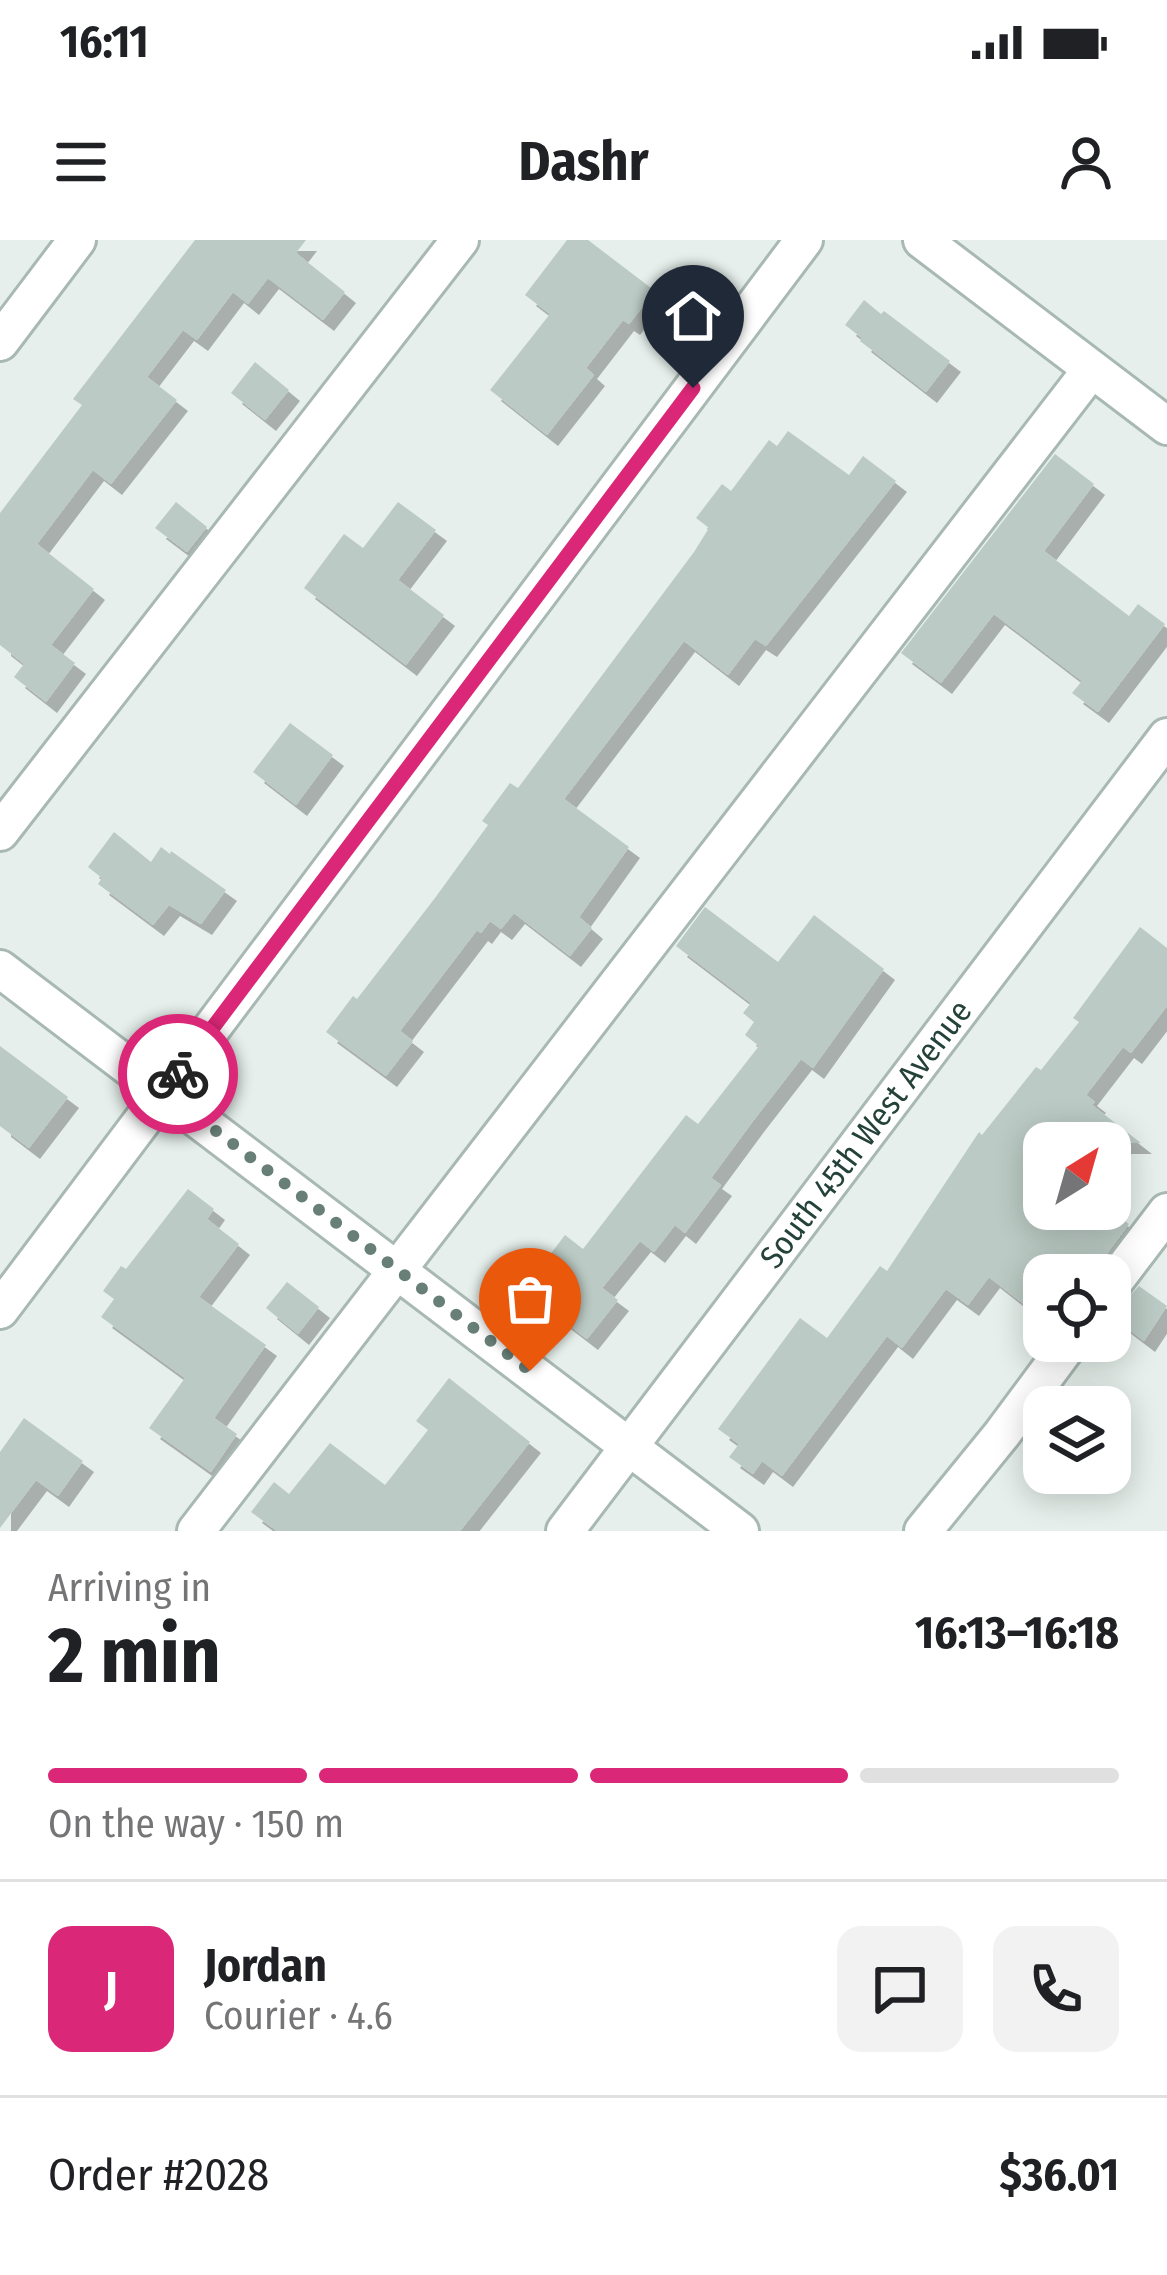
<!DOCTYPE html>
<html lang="en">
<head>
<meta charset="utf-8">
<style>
  body { margin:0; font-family:"Fira Sans Condensed",sans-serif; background:#f2f2f2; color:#202124; height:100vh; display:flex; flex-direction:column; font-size:45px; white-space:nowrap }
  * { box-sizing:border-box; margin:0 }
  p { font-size:39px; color:#757577 }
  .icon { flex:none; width:66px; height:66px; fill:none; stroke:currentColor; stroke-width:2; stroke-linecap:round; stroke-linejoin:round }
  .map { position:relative; height:1291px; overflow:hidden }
  .panel { display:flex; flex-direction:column; background:#fff; flex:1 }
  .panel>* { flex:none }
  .needle { width:78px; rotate:37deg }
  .buttons { position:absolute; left:1023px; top:882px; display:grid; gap:24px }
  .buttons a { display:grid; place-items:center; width:108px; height:108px; border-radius:24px; background:#fff; box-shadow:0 6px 30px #0003; font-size:60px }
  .pin { position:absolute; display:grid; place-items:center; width:102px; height:102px; color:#fff; margin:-123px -51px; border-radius:50% 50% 50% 0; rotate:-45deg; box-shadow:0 0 12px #0007 }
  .pin .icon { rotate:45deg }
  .courier { position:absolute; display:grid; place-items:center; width:120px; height:120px; margin:-60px; border:9px solid #db2777; border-radius:50%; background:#fff; color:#222; box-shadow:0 3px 15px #0007 }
  .headline em { font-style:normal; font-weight:700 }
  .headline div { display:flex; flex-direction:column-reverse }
  .headline { display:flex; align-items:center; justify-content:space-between; height:204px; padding:0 48px }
  h1 { font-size:78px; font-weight:700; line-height:90px }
  .bar { display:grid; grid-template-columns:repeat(4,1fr); gap:18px 12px; align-content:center; height:144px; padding:0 48px }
  .bar i { height:15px; border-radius:9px; background:#e0e0e0 }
  .bar .active { background:#db2777 }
  .bar p { grid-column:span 4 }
  .line { display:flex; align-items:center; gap:30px; padding:0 48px; border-top:3px solid #e0e0e0 }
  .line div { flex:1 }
  .round { display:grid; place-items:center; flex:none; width:126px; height:126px; border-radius:24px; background:#f2f2f2 }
  .status { display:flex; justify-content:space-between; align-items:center; height:84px; padding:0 60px; background:#fff; direction:ltr }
  .status svg { height:33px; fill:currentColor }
  header { display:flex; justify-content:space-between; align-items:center; height:156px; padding:0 48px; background:#fff; font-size:54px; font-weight:700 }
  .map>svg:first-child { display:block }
  .building { fill:#bbcac4; filter:url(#shadow) }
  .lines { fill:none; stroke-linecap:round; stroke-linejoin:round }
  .minor-casing { stroke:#a8b8b2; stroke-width:42 }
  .minor { stroke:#fff; stroke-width:36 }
  .done { stroke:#687f78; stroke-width:12; stroke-dasharray:0 21.6 }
  .route { stroke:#db2777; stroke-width:15 }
  .labels { text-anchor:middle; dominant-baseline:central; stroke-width:9; stroke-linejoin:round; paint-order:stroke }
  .street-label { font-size:33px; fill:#24423a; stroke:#f7fbf9 }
</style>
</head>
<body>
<div class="status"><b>16:11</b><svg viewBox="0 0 49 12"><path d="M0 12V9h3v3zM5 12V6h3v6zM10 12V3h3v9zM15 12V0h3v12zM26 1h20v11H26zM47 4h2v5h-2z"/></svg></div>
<header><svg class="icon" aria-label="menu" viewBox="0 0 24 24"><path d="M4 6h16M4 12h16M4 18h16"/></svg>Dashr<svg class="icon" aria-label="person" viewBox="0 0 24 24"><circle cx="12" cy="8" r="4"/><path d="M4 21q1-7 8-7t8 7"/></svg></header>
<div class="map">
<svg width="1167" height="1291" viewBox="0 0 1167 1291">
  <defs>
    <filter id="shadow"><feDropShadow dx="11" dy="11" stdDeviation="0" flood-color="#0004"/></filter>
  </defs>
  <rect width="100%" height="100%" fill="#e6efeb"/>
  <!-- building -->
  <g class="building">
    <path d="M 195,0 L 306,0 L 296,13 L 345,52 L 323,80 L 268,38 L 248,64 L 233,52 L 197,100 L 183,90 L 147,137 L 177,160 L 111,244 L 93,230 L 37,304 L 94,349 L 51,405 L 75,423 L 46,462 L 14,437 L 24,424 L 0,405 L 0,273 L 82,165 L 73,159 Z"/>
    <path d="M 567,0 L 588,0 L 655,51 L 629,84 L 623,80 L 586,128 L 594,135 L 547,195 L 490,150 L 550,74 L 525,55 Z"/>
    <path d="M 864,60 L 881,74 L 884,71 L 950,121 L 926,152 L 860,101 L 862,98 L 845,85 Z"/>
    <path d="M 255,122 L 289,150 L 265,180 L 231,153 Z"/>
    <path d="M 788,191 L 849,235 L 863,216 L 896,241 L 766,406 L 755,399 L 728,435 L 684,401 L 564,559 L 629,607 L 579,677 L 592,688 L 570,716 L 514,673 L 501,689 L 490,681 L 481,693 L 477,690 L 400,791 L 413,801 L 386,836 L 326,792 L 353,756 L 357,759 L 435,658 L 488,585 L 482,581 L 510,543 L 518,548 L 694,312 L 709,288 L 696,278 L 722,244 L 731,251 L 769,200 L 777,206 Z"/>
    <path d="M 1055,214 L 1094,244 L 1044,311 L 1129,376 L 1138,364 L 1165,384 L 1098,472 L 1072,453 L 1082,441 L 994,374 L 941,443 L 901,413 Z"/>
    <path d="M 176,262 L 207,287 L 187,312 L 155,288 Z"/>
    <path d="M 398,262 L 436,290 L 398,340 L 444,375 L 406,425 L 304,348 L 344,294 L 363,308 Z"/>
    <path d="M 290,483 L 333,515 L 296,565 L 253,532 Z"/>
    <path d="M 114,592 L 151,622 L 161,607 L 170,614 L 171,611 L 226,650 L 201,684 L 169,665 L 153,685 L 98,644 L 102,638 L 88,627 Z"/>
    <path d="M 705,667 L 778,722 L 814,675 L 884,729 L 813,828 L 801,819 L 753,881 L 711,938 L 721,945 L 685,993 L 675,985 L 654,1012 L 640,1001 L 602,1048 L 618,1060 L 587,1099 L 523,1050 L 565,995 L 583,1009 L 686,875 L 698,884 L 759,806 L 745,795 L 754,782 L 743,773 L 751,763 L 676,706 Z"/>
    <path d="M 1140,687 L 1167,708 L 1167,766 L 1131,813 L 1123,807 L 1086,855 L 1095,862 L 1092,865 L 1141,903 L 1044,903 L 1044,969 L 1108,969 L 1129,984 L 1091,1035 L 1054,1035 L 1044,1028 L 1044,1080 L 989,1037 L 968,1065 L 946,1049 L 902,1108 L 887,1096 L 782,1236 L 762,1221 L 753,1234 L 729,1217 L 739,1204 L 718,1189 L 800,1078 L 827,1098 L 880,1026 L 887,1031 L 979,892 L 982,895 L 1036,827 L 1041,830 L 1079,782 L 1073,778 Z"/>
    <path d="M 0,806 L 68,857 L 29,908 L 0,886 Z"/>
    <path d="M 188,949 L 214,969 L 207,979 L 239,1004 L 199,1057 L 266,1105 L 214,1178 L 237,1194 L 211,1232 L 149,1188 L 185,1138 L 101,1077 L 114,1059 L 103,1051 L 121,1026 L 126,1029 Z"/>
    <path d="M 287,1042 L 319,1067 L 298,1094 L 266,1068 Z"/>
    <path d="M 1139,1046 L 1167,1066 L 1144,1101 L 1111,1076 Z"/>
    <path d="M 449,1138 L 530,1202 L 460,1291 L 277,1291 L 251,1272 L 274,1242 L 289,1254 L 330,1203 L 385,1245 L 428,1190 L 416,1181 Z"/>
    <path d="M 24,1178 L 83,1221 L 58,1256 L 36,1240 L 0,1288 L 0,1212 Z"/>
  </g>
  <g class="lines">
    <defs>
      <g id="minor">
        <path d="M 922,0 L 1167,186"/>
        <path d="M 0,102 L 77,0"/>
        <path d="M 0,592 L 460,0"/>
        <path d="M 0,729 L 740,1291"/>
        <path d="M 1110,1047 L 1167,972"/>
        <path d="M 0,1070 L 804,0"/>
        <path d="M 196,1291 L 1091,130"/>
        <path id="s1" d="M 565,1291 L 1167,497"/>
        <path d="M 923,1291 L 1002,1194 L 1071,1101"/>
      </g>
    </defs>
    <!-- minor casing -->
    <use href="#minor" class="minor-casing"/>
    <!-- minor -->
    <use href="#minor" class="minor"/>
  </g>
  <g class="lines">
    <!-- done -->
    <path class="done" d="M 178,834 L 165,852 L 530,1131"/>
    <!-- route -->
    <path class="route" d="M 178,834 L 693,148"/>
  </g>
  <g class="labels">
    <!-- street labels -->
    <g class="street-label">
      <text stroke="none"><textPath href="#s1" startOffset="498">South 45th West Avenue</textPath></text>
    </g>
  </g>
</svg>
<div class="buttons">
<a><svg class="needle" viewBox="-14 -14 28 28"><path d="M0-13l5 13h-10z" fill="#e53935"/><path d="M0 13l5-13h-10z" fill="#757577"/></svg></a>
<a><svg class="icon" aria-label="locate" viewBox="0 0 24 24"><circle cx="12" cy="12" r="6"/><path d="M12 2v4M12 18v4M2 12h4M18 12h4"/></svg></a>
<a><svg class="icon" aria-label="layers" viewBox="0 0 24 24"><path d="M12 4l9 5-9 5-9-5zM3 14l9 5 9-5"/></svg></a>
</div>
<div class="pin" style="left:530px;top:1131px;background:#ea580c"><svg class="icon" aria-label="bag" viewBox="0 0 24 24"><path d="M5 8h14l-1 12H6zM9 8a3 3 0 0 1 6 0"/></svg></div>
<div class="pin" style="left:693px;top:148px;background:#1f2937"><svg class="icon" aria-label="home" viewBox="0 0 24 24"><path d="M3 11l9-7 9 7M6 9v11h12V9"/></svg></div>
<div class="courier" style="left:178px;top:834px"><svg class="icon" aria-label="bike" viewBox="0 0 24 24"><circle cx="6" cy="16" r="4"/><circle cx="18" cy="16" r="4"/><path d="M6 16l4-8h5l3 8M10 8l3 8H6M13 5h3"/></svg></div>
</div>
<section class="panel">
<div class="headline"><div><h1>2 min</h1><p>Arriving in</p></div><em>16:13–16:18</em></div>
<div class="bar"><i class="active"></i><i class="active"></i><i class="active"></i><i></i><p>On the way · 150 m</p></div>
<div class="line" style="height:216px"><b class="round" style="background:#db2777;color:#fff">J</b><div><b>Jordan</b><p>Courier · 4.6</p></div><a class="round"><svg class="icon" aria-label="chat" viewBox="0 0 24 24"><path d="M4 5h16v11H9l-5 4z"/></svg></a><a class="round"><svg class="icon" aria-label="phone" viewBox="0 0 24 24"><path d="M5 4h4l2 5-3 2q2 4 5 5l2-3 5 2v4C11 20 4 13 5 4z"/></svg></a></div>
<div class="line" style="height:156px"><div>Order #2028</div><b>$36.01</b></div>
</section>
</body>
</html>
